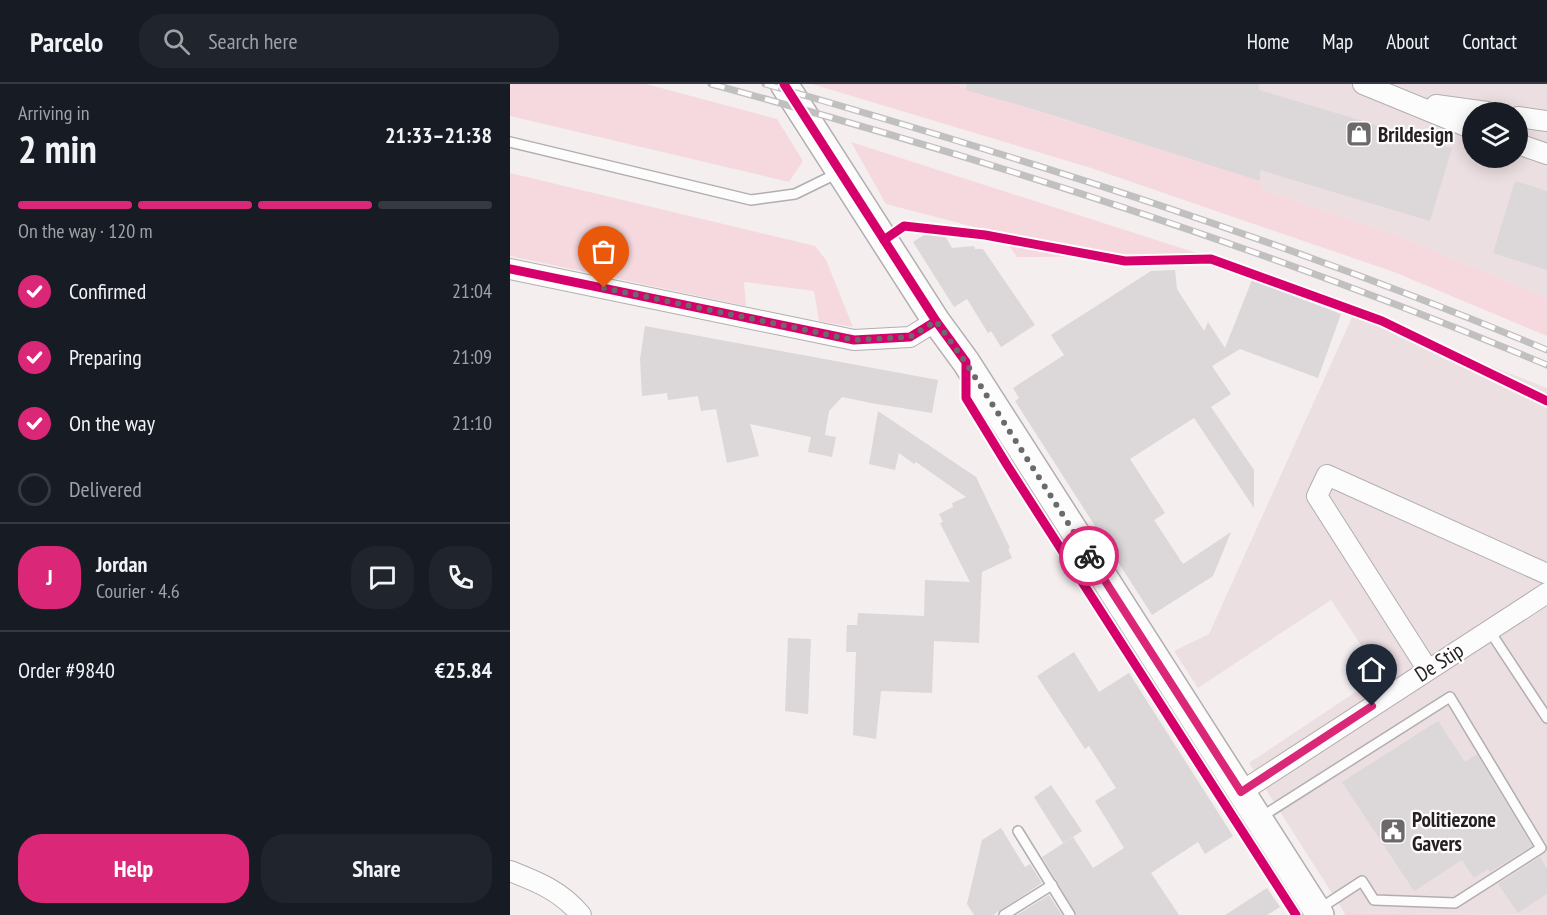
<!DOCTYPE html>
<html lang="en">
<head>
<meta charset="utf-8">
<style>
  body { margin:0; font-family:"PT Sans Narrow",sans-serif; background:#20242c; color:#f1f3f6; height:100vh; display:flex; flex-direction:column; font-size:22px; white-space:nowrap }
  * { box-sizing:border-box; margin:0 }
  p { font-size:20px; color:#9ea1a6 }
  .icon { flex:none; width:33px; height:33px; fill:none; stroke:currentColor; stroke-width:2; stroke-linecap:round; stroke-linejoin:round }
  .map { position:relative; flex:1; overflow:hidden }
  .drawer { display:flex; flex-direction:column; background:#171b24; width:510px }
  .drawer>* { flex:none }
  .controls { position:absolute; left:952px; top:18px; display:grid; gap:12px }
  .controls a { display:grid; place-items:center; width:66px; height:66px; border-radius:50%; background:#171b24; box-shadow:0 3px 15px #0003; font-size:30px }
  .pin { position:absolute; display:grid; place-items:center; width:51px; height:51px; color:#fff; margin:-62px -26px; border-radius:50% 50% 50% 0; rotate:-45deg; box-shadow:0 0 6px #0007 }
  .pin .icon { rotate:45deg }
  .courier { position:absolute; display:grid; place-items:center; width:60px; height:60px; margin:-30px; border:4px solid #db2777; border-radius:50%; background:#fff; color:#222; box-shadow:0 2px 8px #0007 }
  .overview em { font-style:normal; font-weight:700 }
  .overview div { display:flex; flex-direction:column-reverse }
  .overview { display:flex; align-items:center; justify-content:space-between; height:102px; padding:0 18px }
  h1 { font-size:39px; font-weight:700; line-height:45px }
  .bar { display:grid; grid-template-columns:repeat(4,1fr); gap:9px 6px; align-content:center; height:72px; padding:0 18px }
  .bar i { height:8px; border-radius:4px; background:#363941 }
  .bar .active { background:#db2777 }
  .bar p { grid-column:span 4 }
  .line { display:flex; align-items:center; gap:15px; padding:0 18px; border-top:2px solid #363941 }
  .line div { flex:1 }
  .round { display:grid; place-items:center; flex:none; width:63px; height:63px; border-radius:24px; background:#20242c }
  ol { padding:0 18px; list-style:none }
  li { display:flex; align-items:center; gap:18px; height:66px }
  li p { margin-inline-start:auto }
  li .icon { padding:6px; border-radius:50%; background:#db2777; color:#fff; stroke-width:4 }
  li:last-child { color:#9ea1a6 }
  li i { width:33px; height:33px; border:3px solid #363941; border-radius:50% }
  .action { display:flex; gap:12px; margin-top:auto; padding:12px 18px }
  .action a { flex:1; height:69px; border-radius:24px; background:#db2777; color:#fff; font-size:24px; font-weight:700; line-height:69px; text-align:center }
  .action a+a { background:#20242c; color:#f1f3f6 }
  header { display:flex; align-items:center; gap:36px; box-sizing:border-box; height:84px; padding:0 30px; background:#171b24; border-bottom:2px solid #363941 }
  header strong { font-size:28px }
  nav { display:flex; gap:33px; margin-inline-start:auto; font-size:21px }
  .search { width:420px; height:54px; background:#20242c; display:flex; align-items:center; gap:15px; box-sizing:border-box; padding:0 21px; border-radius:24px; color:#9ea1a6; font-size:22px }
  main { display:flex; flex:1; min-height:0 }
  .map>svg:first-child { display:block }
  .built { fill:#ecdfe2; fill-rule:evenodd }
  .green { fill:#f5d9df }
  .building { fill:#dcd7d8 }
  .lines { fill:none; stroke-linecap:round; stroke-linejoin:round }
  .service-casing { stroke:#b2aeaf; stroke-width:12 }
  .minor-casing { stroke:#b2aeaf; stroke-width:22 }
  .secondary-casing { stroke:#b2aeaf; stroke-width:30 }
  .service { stroke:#fdfcfd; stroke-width:9 }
  .minor { stroke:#fdfcfd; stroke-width:20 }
  .secondary { stroke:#fdfcfd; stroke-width:27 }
  .rail-casing { stroke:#c1c0c0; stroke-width:7 }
  .rail { stroke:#fefcfc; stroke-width:4.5; stroke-dasharray:14; stroke-linecap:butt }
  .cycleway-casing { stroke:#fefcfc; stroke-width:13 }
  .cycleway { stroke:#d6006c; stroke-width:9 }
  .done { stroke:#6d696a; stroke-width:6; stroke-dasharray:0 10.8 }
  .route { stroke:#db2777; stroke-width:8 }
  .labels { text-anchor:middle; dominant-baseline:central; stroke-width:4.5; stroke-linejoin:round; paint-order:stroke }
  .poi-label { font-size:21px; font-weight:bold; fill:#252122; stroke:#fefcfc; text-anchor:start }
  .street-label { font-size:21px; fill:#252122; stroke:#fefcfc }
</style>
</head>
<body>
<header>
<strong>Parcelo</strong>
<div class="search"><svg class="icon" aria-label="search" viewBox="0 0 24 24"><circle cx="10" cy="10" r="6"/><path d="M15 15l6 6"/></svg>Search here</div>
<nav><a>Home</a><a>Map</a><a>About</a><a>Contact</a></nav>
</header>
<main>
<section class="drawer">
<div class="overview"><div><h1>2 min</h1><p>Arriving in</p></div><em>21:33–21:38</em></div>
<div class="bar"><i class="active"></i><i class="active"></i><i class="active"></i><i></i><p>On the way · 120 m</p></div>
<ol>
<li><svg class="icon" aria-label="check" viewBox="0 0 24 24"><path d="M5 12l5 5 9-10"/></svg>Confirmed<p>21:04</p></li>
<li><svg class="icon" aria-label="check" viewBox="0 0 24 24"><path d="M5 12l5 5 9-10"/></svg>Preparing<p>21:09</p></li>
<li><svg class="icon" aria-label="check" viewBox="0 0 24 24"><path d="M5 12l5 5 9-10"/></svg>On the way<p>21:10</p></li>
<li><i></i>Delivered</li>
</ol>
<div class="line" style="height:108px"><b class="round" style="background:#db2777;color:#fff">J</b><div><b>Jordan</b><p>Courier · 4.6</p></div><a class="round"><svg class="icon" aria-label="chat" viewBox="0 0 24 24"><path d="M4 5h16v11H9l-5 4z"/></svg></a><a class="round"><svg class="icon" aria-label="phone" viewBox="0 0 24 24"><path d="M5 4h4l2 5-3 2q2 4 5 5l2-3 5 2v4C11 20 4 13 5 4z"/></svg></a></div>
<div class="line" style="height:78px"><div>Order #9840</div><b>€25.84</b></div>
<div class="action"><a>Help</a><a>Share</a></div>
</section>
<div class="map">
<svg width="1037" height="831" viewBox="0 0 1037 831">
  <rect width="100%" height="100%" fill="#f4eeef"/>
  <!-- built -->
  <g class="built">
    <path d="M 442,0 L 1037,0 L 1037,214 L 892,153 L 753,106 L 749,97 ZM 963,28 L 1008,28 L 1008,74 L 963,74 Z"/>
    <path d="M 844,229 L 1037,304 L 1037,831 L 834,828 L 739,679 L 871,591 L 821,516 L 688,604 L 664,567 L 699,550 Z"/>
  </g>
  <!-- green -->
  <g class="green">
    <path d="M 0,0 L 136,0 L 267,35 L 293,77 L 279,98 L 0,32 Z"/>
    <path d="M 302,0 L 442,0 L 750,97 L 753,106 L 892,153 L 1037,214 L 1037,252 L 884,188 L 581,84 Z"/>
    <path d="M 341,58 L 696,172 L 507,173 L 491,150 L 376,120 Z"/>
    <path d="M 0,89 L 305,162 L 316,176 L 343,243 L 309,237 L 304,207 L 234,198 L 236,222 L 0,172 Z"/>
    <path d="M 834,828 L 1010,831 L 835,831 Z"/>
  </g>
  <!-- building -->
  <g class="building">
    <path d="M 457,0 L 749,0 L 749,6 L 942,64 L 920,137 L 750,86 L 750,97 L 526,26 L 456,6 Z"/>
    <path d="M 1005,97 L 1037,107 L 1037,186 L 983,169 Z"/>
    <path d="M 419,148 L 435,152 L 442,164 L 464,162 L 465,165 L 473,165 L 525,241 L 491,263 L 481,247 L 478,249 L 457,215 L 444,223 L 403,158 Z"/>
    <path d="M 665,186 L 667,205 L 694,247 L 698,238 L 715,264 L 742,196 L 831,230 L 808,294 L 730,265 L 702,282 L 721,310 L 701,323 L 744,386 L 744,424 L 684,334 L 620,375 L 655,429 L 644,436 L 673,480 L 721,448 L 703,492 L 642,531 L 505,317 L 509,314 L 503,304 L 554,271 L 541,251 L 641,187 Z"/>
    <path d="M 135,242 L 428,296 L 422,329 L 361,319 L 332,313 L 319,327 L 315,351 L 326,353 L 322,373 L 298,368 L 301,353 L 240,340 L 249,372 L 217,379 L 206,325 L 191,327 L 188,312 L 158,316 L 157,309 L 132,312 L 130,275 Z"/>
    <path d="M 368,327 L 466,393 L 500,464 L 498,465 L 502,474 L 472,488 L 469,559 L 424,557 L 422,609 L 371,607 L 366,655 L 343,651 L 346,568 L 336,568 L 337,541 L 347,541 L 348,529 L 414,532 L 415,496 L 460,498 L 430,439 L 433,438 L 429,430 L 443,423 L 442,419 L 456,413 L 406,378 L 404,380 L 389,369 L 385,386 L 359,380 Z"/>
    <path d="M 278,554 L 301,555 L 298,630 L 275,627 Z"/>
    <path d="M 564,568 L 589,608 L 619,589 L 723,752 L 695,770 L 688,758 L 641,789 L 669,831 L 567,831 L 532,773 L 563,753 L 583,784 L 614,764 L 585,717 L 606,704 L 579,662 L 575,665 L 527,592 Z"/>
    <path d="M 928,637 L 955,678 L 967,670 L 1022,762 L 980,788 L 978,785 L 964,794 L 952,776 L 904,807 L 832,698 Z"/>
    <path d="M 541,701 L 572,747 L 553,759 L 524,713 Z"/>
    <path d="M 491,744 L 515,783 L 520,780 L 532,799 L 483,831 L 464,831 L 457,820 L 472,756 Z"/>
    <path d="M 1030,773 L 1037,785 L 1037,810 L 1008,829 L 988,800 Z"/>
    <path d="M 757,804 L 770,823 L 757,831 L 715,831 Z"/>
    <path d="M 539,811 L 552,831 L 507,831 Z"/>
  </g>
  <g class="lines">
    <defs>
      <g id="service">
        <path d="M 0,58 L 241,116 L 285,110 L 328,89"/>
        <path d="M 979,546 L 1037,634"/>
        <path d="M 751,733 L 940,613 L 1031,764 L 945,819 L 864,816 L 852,797 L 809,825"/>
        <path d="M 508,747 L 560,831"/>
        <path d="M 494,831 L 542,801"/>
      </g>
      <g id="minor">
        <path d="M 853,0 L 963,45"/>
        <path d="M 926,21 L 977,28"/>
        <path d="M 1008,33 L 1037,37"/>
        <path d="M 1008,60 L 1037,70"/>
        <path d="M 0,185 L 344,256 L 400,253 L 426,237"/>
        <path d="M 918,586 L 807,412 L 817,391 L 1037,490"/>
        <path d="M 731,708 L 1037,509"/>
        <path d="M 0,787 C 28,798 51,807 71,831"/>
      </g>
      <path id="secondary" d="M 274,0 L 426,237 L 456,278 L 810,831"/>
    </defs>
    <!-- service casing -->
    <use href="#service" class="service-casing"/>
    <!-- minor casing -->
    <use href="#minor" class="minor-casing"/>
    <!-- secondary casing -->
    <use href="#secondary" class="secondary-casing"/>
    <!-- service -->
    <use href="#service" class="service"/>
    <!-- minor -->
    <use href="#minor" class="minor"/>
    <!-- secondary -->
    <use href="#secondary" class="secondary"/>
    <defs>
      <g id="rail">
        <path d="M 201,0 C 485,77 766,168 1037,281"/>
        <path d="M 255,0 C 520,76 782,159 1037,266"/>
      </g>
    </defs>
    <!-- rail casing -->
    <use href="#rail" class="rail-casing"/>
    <!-- rail -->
    <use href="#rail" class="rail"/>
    <defs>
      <g id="cycleway">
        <path d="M 274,0 L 426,237 L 456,278 L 456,314 L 497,381 L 786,831"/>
        <path d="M 374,156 L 394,142 L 475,151 L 615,177 L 701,175 L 872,237 L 1037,317"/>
        <path d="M 0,185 L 344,256 L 400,253 L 426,237"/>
      </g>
    </defs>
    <!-- cycleway casing -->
    <use href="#cycleway" class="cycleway-casing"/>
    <!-- cycleway -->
    <use href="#cycleway" class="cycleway"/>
  </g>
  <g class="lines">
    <!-- done -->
    <path class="done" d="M 94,204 L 344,256 L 400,253 L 426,237 L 456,279 L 579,472"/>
    <!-- route -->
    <path class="route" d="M 579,472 L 731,708 L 862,622"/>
  </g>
  <!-- icons -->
  <defs>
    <symbol id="shop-square" viewBox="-11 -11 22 22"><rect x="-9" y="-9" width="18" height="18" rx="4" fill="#6d696a" stroke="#fefcfc"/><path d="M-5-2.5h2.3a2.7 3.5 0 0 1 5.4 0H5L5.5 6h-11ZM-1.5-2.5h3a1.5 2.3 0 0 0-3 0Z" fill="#fff"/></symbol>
    <symbol id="civic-square" viewBox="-11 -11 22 22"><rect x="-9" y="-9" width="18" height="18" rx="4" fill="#6d696a" stroke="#fefcfc"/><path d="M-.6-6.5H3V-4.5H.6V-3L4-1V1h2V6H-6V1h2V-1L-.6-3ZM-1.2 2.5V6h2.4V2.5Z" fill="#fff"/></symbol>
  </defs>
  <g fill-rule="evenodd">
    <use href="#shop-square" x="834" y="35" width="30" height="30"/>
    <use href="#civic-square" x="868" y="732" width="30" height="30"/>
  </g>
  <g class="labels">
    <!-- poi labels -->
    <g class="poi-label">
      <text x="868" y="50">Brildesign</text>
      <text x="902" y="735">Politiezone<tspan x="902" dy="24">Gavers</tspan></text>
    </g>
    <!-- street labels -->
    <g class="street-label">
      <text transform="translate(929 578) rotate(-33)">De Stip</text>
    </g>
  </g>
</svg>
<div class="controls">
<a><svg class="icon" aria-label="layers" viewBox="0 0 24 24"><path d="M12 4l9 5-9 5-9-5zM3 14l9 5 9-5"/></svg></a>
</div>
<div class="pin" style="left:94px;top:204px;background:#ea580c"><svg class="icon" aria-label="bag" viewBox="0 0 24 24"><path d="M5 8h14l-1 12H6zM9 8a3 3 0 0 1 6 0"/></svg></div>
<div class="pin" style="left:862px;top:622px;background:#1f2937"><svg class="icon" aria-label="home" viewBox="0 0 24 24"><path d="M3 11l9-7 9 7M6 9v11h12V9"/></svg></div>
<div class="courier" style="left:579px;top:472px"><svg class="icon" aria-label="bike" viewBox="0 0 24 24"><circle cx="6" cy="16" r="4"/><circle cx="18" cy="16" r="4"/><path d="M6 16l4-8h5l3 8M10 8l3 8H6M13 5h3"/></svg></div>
</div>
</main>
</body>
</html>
